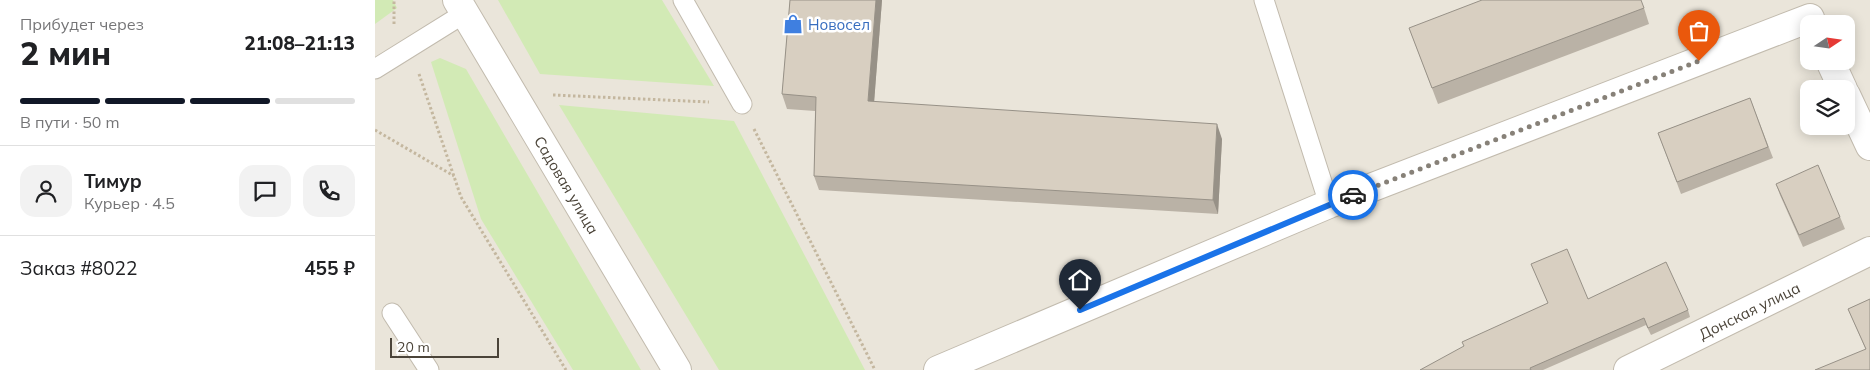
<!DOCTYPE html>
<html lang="ru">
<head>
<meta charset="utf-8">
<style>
  body { margin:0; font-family:Mulish,sans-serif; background:#f2f2f2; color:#202124; height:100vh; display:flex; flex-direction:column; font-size:19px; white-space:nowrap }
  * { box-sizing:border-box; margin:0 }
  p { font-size:16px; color:#757577 }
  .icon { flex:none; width:28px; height:28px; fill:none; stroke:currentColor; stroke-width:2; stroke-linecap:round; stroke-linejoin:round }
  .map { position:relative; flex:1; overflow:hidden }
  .drawer { display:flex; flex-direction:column; background:#fff; width:375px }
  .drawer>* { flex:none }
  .needle { width:32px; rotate:77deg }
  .buttons { position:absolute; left:1425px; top:15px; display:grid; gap:10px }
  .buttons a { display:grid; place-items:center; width:55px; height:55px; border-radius:10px; background:#fff; box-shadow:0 2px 12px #0003; font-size:25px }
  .scale { position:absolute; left:15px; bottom:12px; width:109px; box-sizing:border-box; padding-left:5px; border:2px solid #4b4439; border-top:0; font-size:14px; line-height:18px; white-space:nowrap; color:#4b4439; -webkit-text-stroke:4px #fff; paint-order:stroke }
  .pin { position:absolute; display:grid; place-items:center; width:42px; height:42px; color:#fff; margin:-51px -21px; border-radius:50% 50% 50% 0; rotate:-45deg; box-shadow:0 0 5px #0007 }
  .pin .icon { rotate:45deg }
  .courier { position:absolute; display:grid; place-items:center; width:50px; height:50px; margin:-25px; border:4px solid #1a73e8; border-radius:50%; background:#fff; color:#222; box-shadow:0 1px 6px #0007 }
  .headline em { font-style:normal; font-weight:800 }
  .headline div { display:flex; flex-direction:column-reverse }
  .headline { display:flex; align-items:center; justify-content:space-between; height:85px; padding:0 20px }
  h1 { font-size:32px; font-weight:800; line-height:38px }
  .bar { display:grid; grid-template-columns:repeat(4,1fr); gap:8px 5px; align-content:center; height:60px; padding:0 20px }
  .bar i { height:6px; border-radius:4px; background:#e0e0e0 }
  .bar .current { background:#111827 }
  .bar p { grid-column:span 4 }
  .line { display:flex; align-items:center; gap:12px; padding:0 20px; border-top:1px solid #e0e0e0 }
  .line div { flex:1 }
  .round { display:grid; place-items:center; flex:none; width:52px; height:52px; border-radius:15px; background:#f2f2f2 }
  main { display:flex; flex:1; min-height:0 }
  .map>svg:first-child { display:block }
  .residential { fill:#eae5da; fill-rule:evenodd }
  .green { fill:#d2eab5 }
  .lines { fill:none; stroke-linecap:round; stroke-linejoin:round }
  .service-casing { stroke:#c2bbae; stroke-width:21 }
  .minor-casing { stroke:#c2bbae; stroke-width:30 }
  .tertiary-casing { stroke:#c2bbae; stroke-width:30 }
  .path { stroke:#c4b79f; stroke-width:3; stroke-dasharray:2.5 2.5; stroke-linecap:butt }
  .service { stroke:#fff; stroke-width:19 }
  .minor { stroke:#fff; stroke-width:28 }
  .tertiary { stroke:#fff; stroke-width:28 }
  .wall { fill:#bab2a6 }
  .shaded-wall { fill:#979187 }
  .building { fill:#d8cfc1; stroke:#979187 }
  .done { stroke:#878178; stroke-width:5; stroke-dasharray:0 9 }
  .route { stroke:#1a73e8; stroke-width:6 }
  .labels { text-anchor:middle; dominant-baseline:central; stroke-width:5; stroke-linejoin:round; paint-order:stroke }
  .shop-label { font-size:15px; fill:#366cbe; stroke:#fff; text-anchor:start }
  .street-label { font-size:15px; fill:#4b4439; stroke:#fff }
</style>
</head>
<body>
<main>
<section class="drawer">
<div class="headline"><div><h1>2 мин</h1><p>Прибудет через</p></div><em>21:08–21:13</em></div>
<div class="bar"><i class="current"></i><i class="current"></i><i class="current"></i><i></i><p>В пути · 50 m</p></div>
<div class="line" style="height:90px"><a class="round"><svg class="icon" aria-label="person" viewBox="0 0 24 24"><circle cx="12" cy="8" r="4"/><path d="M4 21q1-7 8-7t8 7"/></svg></a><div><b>Тимур</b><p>Курьер · 4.5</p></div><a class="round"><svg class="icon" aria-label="chat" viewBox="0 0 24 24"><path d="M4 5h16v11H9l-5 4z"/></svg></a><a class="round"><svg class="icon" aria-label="phone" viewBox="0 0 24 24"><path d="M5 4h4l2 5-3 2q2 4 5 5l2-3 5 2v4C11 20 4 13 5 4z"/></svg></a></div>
<div class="line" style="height:65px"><div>Заказ #8022</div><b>455 ₽</b></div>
</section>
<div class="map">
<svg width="1495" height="370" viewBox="0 0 1495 370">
  <rect width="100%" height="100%" fill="#f6f3ec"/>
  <!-- residential -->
  <path class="residential" d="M 0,0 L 1495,0 L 1495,370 L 0,370 ZM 1434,24 L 1471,24 L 1471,61 L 1434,61 ZM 1434,89 L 1471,89 L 1471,126 L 1434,126 Z"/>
  <!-- green -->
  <g class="green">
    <path d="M 0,0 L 18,0 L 22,8 L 0,24 Z"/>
    <path d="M 123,0 L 287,0 L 339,86 L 165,74 Z"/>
    <path d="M 65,58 L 91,69 L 266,370 L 198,370 L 106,219 L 56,62 Z"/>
    <path d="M 184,105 L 359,121 L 490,370 L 344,370 Z"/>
  </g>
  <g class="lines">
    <defs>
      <g id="service">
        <path d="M 308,0 L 367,104"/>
        <path d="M 889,0 L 954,204"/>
        <path d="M 0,69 L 90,13"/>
        <path d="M 17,313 L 54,370"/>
      </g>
      <g id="minor">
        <path d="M 1455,61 L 1468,89"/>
        <path d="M 1471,95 L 1495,146"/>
        <path d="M 563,370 L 954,204 L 1435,18 L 1437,24"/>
        <path id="s1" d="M 1253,370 L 1495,251"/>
      </g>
      <g id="tertiary">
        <path id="s2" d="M 82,0 L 302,370"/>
      </g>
    </defs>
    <!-- service casing -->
    <use href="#service" class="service-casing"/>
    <!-- minor casing -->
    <use href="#minor" class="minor-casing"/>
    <!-- tertiary casing -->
    <use href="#tertiary" class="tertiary-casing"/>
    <!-- path -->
    <g class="path">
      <path d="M 19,24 L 19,0"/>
      <path d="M 44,74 L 86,197 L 191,370"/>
      <path d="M 178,95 L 334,102"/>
      <path d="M 379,129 L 500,370"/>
      <path d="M 0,130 L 79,176"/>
    </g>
    <!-- service -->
    <use href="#service" class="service"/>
    <!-- minor -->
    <use href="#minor" class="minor"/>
    <!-- tertiary -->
    <use href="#tertiary" class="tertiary"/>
  </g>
  <!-- wall -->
  <g class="wall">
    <path d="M 415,0 L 507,0 L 499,102 L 847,139 L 843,214 L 444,190 L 439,176 L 440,111 L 412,109 L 407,94 Z"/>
    <path d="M 1269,8 L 1274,24 L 1063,104 L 1034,28 Z"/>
    <path d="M 1375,98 L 1398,158 L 1306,194 L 1283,133 Z"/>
    <path d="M 1401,184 L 1465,217 L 1470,229 L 1428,247 L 1405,195 Z"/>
    <path d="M 1156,264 L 1213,299 L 1313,310 L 1315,317 L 1276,335 L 1271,325 L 1168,370 L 1045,370 L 1173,303 Z"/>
    <path d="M 1495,299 L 1495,370 L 1491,350 L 1473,309 Z"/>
  </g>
  <!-- shaded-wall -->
  <g class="shaded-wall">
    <path d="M 501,0 L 507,0 L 498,116 L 493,101 Z"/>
    <path d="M 842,124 L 847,139 L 843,214 L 838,200 Z"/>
  </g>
  <!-- building -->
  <g class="building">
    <path d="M 415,0 L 501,0 L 493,101 L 842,124 L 838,200 L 439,176 L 441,97 L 407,94 Z"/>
    <path d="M 1107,0 L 1266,0 L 1269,8 L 1057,88 L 1034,28 Z"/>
    <path d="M 1375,98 L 1393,147 L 1302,182 L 1283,133 Z"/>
    <path d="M 1443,165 L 1465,217 L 1424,235 L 1401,184 Z"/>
    <path d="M 1192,249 L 1213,299 L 1291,262 L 1313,310 L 1273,328 L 1269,318 L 1155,368 L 1156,370 L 1045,370 L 1089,346 L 1087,342 L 1173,303 L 1156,264 Z"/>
    <path d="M 1495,299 L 1495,370 L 1440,370 L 1491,349 L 1473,309 Z"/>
  </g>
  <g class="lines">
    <!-- done -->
    <path class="done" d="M 978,195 L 1324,61"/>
    <!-- route -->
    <path class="route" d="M 705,310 L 978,195"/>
  </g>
  <!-- icons -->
  <defs>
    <symbol id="shop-bare" viewBox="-9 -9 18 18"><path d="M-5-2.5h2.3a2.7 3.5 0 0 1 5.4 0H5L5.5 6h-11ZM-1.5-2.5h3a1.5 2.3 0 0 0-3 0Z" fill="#3f7fe0" stroke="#fff" stroke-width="2.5" paint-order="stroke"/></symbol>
  </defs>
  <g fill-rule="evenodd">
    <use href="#shop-bare" x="404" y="10" width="28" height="28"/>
  </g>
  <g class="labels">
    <!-- shop labels -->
    <g class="shop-label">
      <text x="433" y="24">Новосел</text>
    </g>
    <!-- street labels -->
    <g class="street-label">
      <text stroke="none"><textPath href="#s2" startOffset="215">Садовая улица</textPath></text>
      <text stroke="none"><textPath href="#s1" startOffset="135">Донская улица</textPath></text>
    </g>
  </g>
</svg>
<div class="buttons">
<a><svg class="needle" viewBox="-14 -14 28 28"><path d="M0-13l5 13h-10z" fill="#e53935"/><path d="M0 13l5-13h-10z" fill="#757577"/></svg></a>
<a><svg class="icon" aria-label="layers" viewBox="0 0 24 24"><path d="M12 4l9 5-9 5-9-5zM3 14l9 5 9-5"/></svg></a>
</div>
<div class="scale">20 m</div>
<div class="pin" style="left:1324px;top:61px;background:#ea580c"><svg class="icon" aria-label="bag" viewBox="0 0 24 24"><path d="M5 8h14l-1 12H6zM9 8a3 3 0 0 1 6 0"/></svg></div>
<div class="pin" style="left:705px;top:310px;background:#1f2937"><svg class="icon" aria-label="home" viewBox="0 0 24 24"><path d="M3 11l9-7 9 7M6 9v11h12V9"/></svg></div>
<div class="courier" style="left:978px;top:195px"><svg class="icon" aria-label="car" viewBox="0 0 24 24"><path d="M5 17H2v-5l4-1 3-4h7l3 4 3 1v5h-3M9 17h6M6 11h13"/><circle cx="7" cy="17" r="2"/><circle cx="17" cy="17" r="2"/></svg></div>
</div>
</main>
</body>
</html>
